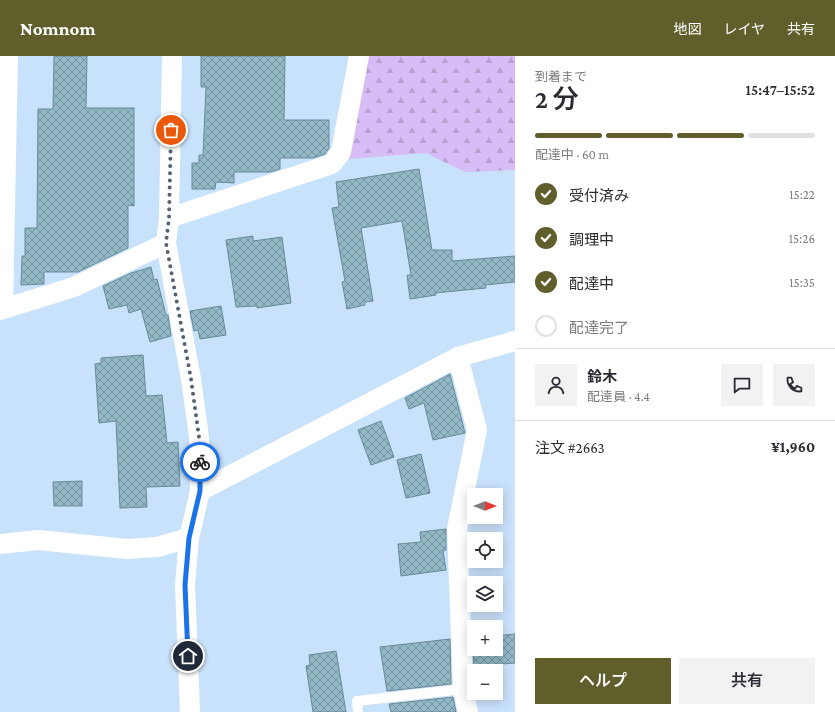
<!DOCTYPE html>
<html lang="ja">
<head>
<meta charset="utf-8">
<style>
  body { margin:0; font-family:"Crimson Pro","Noto Sans JP",serif; background:#f2f2f3; color:#2b2b33; height:100vh; display:flex; flex-direction:column; font-size:15px; white-space:nowrap }
  * { box-sizing:border-box; margin:0 }
  p { font-size:13px; color:#7c7c81 }
  .icon { flex:none; width:22px; height:22px; fill:none; stroke:currentColor; stroke-width:2; stroke-linecap:round; stroke-linejoin:round }
  .map { position:relative; flex:1; overflow:hidden }
  .drawer { display:flex; flex-direction:column; background:#fff; width:320px }
  .drawer>* { flex:none }
  .needle { width:26px; rotate:90deg }
  .fabs { position:absolute; left:467px; top:432px; display:grid; gap:8px }
  .fabs a { display:grid; place-items:center; width:36px; height:36px; border-radius:0px; background:#fff; box-shadow:0 2px 10px #0003; font-size:20px }
  .pin { position:absolute; display:grid; place-items:center; width:34px; height:34px; color:#fff; margin:-17px; border:2px solid #fff; border-radius:50%; box-shadow:0 1px 4px #0007 }
  .courier { position:absolute; display:grid; place-items:center; width:40px; height:40px; margin:-20px; border:3px solid #1a73e8; border-radius:50%; background:#fff; color:#222; box-shadow:0 1px 5px #0007 }
  .head em { font-style:normal; font-weight:600 }
  .head div { display:flex; flex-direction:column-reverse }
  .head { display:flex; align-items:center; justify-content:space-between; height:68px; padding:0 20px }
  h1 { font-size:26px; font-weight:600; line-height:30px }
  .bar { display:grid; grid-template-columns:repeat(4,1fr); gap:6px 4px; align-content:center; height:48px; padding:0 20px }
  .bar i { height:5px; border-radius:3px; background:#e1e1e2 }
  .bar .on { background:#605f2c }
  .bar p { grid-column:span 4 }
  .line { display:flex; align-items:center; gap:10px; padding:0 20px; border-top:1px solid #e1e1e2 }
  .line div { flex:1 }
  .round { display:grid; place-items:center; flex:none; width:42px; height:42px; border-radius:0px; background:#f2f2f3 }
  ol { padding:0 20px; list-style:none }
  li { display:flex; align-items:center; gap:12px; height:44px }
  li p { margin-inline-start:auto }
  li .icon { padding:4px; border-radius:50%; background:#605f2c; color:#fff; stroke-width:4 }
  li:last-child { color:#7c7c81 }
  li i { width:22px; height:22px; border:2px solid #e1e1e2; border-radius:50% }
  .cta { display:flex; gap:8px; margin-top:auto; padding:8px 20px }
  .cta a { flex:1; height:46px; border-radius:0px; background:#605f2c; color:#fff; font-size:16px; font-weight:600; line-height:46px; text-align:center }
  .cta a+a { background:#f2f2f3; color:#2b2b33 }
  header { display:flex; align-items:center; gap:24px; box-sizing:border-box; height:56px; padding:0 20px; background:#605f2c; color:#fff }
  header strong { font-size:19px }
  nav { display:flex; gap:22px; margin-inline-start:auto; font-size:14px }
  main { display:flex; flex:1; min-height:0 }
  .map>svg:first-child { display:block }
  .forest { fill:url(#forest-firs) }
  .building { fill:url(#building-cross-hatch); stroke:#668a97 }
  .lines { fill:none; stroke-linecap:round; stroke-linejoin:round }
  .lane { stroke:#fff; stroke-width:10 }
  .street { stroke:#fff; stroke-width:20 }
  .done { stroke:#546372; stroke-width:4; stroke-dasharray:0 7.2 }
  .route { stroke:#1a73e8; stroke-width:5 }
</style>
</head>
<body>
<header>
<strong>Nomnom</strong>
<nav><a>地図</a><a>レイヤ</a><a>共有</a></nav>
</header>
<main>
<div class="map">
<svg width="515" height="656" viewBox="0 0 515 656">
  <defs>
    <pattern id="forest-firs" width="22" height="20" patternUnits="userSpaceOnUse"><rect width="22" height="20" fill="#d8bcf5"/><path d="M5 1l3.5 6h-7zM16 11l3.5 6h-7z" fill="#b8a1d2"/></pattern>
    <pattern id="building-cross-hatch" width="8" height="8" patternUnits="userSpaceOnUse"><rect width="8" height="8" fill="#93b8c6"/><path d="M0 0l8 8M0 8l8-8" fill="none" stroke="#7795a1"/></pattern>
  </defs>
  <rect width="100%" height="100%" fill="#c9e2fc"/>
  <!-- forest -->
  <path class="forest" d="M 368,0 L 515,0 L 515,114 L 465,116 L 426,97 L 347,103 Z"/>
  <!-- building -->
  <g class="building">
    <path d="M 54,0 L 87,0 L 86,52 L 134,52 L 134,150 L 128,149 L 128,192 L 78,216 L 44,216 L 44,228 L 21,229 L 22,200 L 25,200 L 25,172 L 37,172 L 38,53 L 53,53 Z"/>
    <path d="M 201,0 L 285,0 L 284,64 L 329,64 L 329,92 L 325,98 L 313,102 L 280,102 L 280,113 L 270,116 L 234,116 L 234,127 L 216,126 L 215,133 L 192,133 L 192,107 L 199,107 L 199,99 L 203,99 L 206,31 L 201,31 Z"/>
    <path d="M 419,113 L 432,194 L 452,194 L 452,205 L 515,200 L 515,226 L 485,229 L 486,232 L 435,237 L 436,239 L 410,243 L 407,219 L 411,219 L 402,165 L 361,172 L 373,245 L 365,246 L 365,249 L 347,253 L 342,226 L 345,225 L 332,152 L 339,151 L 336,126 Z"/>
    <path d="M 253,180 L 253,185 L 282,181 L 291,247 L 257,252 L 257,250 L 236,251 L 226,184 Z"/>
    <path d="M 151,211 L 154,224 L 157,223 L 166,259 L 168,259 L 171,280 L 150,286 L 141,253 L 129,257 L 127,249 L 109,253 L 103,230 L 131,217 Z"/>
    <path d="M 221,250 L 226,279 L 200,283 L 198,274 L 194,275 L 190,255 Z"/>
    <path d="M 143,299 L 146,340 L 162,339 L 167,387 L 178,386 L 180,430 L 146,431 L 147,451 L 120,452 L 116,365 L 99,367 L 95,308 L 101,307 L 101,302 Z"/>
    <path d="M 450,318 L 465,377 L 433,384 L 424,347 L 409,353 L 405,342 Z"/>
    <path d="M 381,365 L 394,401 L 371,409 L 358,374 Z"/>
    <path d="M 421,398 L 430,437 L 406,442 L 397,404 Z"/>
    <path d="M 82,425 L 82,450 L 54,450 L 53,426 Z"/>
    <path d="M 446,473 L 446,494 L 443,495 L 446,514 L 401,520 L 398,488 L 421,486 L 420,476 Z"/>
    <path d="M 515,578 L 515,607 L 474,610 L 473,593 L 496,593 L 496,580 Z"/>
    <path d="M 450,583 L 451,628 L 387,635 L 380,591 Z"/>
    <path d="M 336,595 L 346,656 L 313,656 L 306,610 L 310,609 L 309,599 Z"/>
    <path d="M 453,641 L 456,656 L 391,656 L 389,648 Z"/>
  </g>
  <g class="lines">
    <!-- lane -->
    <path class="lane" d="M 358,656 L 357,645 L 463,633"/>
    <!-- street -->
    <g class="street">
      <path d="M 172,0 L 169,162 L 166,187 L 191,323 L 199,381 L 200,435 L 189,482 L 185,529 L 190,656"/>
      <path d="M 169,162 L 332,108 L 341,96 L 359,0"/>
      <path d="M 3,253 L 8,0"/>
      <path d="M 0,254 L 74,231 L 166,187"/>
      <path d="M 458,301 L 477,374 L 457,473 L 463,633 L 468,656"/>
      <path d="M 200,435 L 458,301 L 515,285"/>
      <path d="M 0,488 L 38,484 L 127,493 L 157,491 L 189,482"/>
    </g>
  </g>
  <g class="lines">
    <!-- done -->
    <path class="done" d="M 171,74 L 169,162 L 166,187 L 191,323 L 199,381 L 200,406"/>
    <!-- route -->
    <path class="route" d="M 188,600 L 185,529 L 189,482 L 200,435 L 200,406"/>
  </g>
</svg>
<div class="fabs">
<a><svg class="needle" viewBox="-14 -14 28 28"><path d="M0-13l5 13h-10z" fill="#e53935"/><path d="M0 13l5-13h-10z" fill="#7c7c81"/></svg></a>
<a><svg class="icon" aria-label="locate" viewBox="0 0 24 24"><circle cx="12" cy="12" r="6"/><path d="M12 2v4M12 18v4M2 12h4M18 12h4"/></svg></a>
<a><svg class="icon" aria-label="layers" viewBox="0 0 24 24"><path d="M12 4l9 5-9 5-9-5zM3 14l9 5 9-5"/></svg></a>
<a>+</a>
<a>−</a>
</div>
<div class="pin" style="left:171px;top:74px;background:#ea580c"><svg class="icon" aria-label="bag" viewBox="0 0 24 24"><path d="M5 8h14l-1 12H6zM9 8a3 3 0 0 1 6 0"/></svg></div>
<div class="pin" style="left:188px;top:600px;background:#1f2937"><svg class="icon" aria-label="home" viewBox="0 0 24 24"><path d="M3 11l9-7 9 7M6 9v11h12V9"/></svg></div>
<div class="courier" style="left:200px;top:406px"><svg class="icon" aria-label="bike" viewBox="0 0 24 24"><circle cx="6" cy="16" r="4"/><circle cx="18" cy="16" r="4"/><path d="M6 16l4-8h5l3 8M10 8l3 8H6M13 5h3"/></svg></div>
</div>
<section class="drawer">
<div class="head"><div><h1>2 分</h1><p>到着まで</p></div><em>15:47–15:52</em></div>
<div class="bar"><i class="on"></i><i class="on"></i><i class="on"></i><i></i><p>配達中 · 60 m</p></div>
<ol>
<li><svg class="icon" aria-label="check" viewBox="0 0 24 24"><path d="M5 12l5 5 9-10"/></svg>受付済み<p>15:22</p></li>
<li><svg class="icon" aria-label="check" viewBox="0 0 24 24"><path d="M5 12l5 5 9-10"/></svg>調理中<p>15:26</p></li>
<li><svg class="icon" aria-label="check" viewBox="0 0 24 24"><path d="M5 12l5 5 9-10"/></svg>配達中<p>15:35</p></li>
<li><i></i>配達完了</li>
</ol>
<div class="line" style="height:72px"><a class="round"><svg class="icon" aria-label="person" viewBox="0 0 24 24"><circle cx="12" cy="8" r="4"/><path d="M4 21q1-7 8-7t8 7"/></svg></a><div><b>鈴木</b><p>配達員 · 4.4</p></div><a class="round"><svg class="icon" aria-label="chat" viewBox="0 0 24 24"><path d="M4 5h16v11H9l-5 4z"/></svg></a><a class="round"><svg class="icon" aria-label="phone" viewBox="0 0 24 24"><path d="M5 4h4l2 5-3 2q2 4 5 5l2-3 5 2v4C11 20 4 13 5 4z"/></svg></a></div>
<div class="line" style="height:52px"><div>注文 #2663</div><b>¥1,960</b></div>
<div class="cta"><a>ヘルプ</a><a>共有</a></div>
</section>
</main>
</body>
</html>
